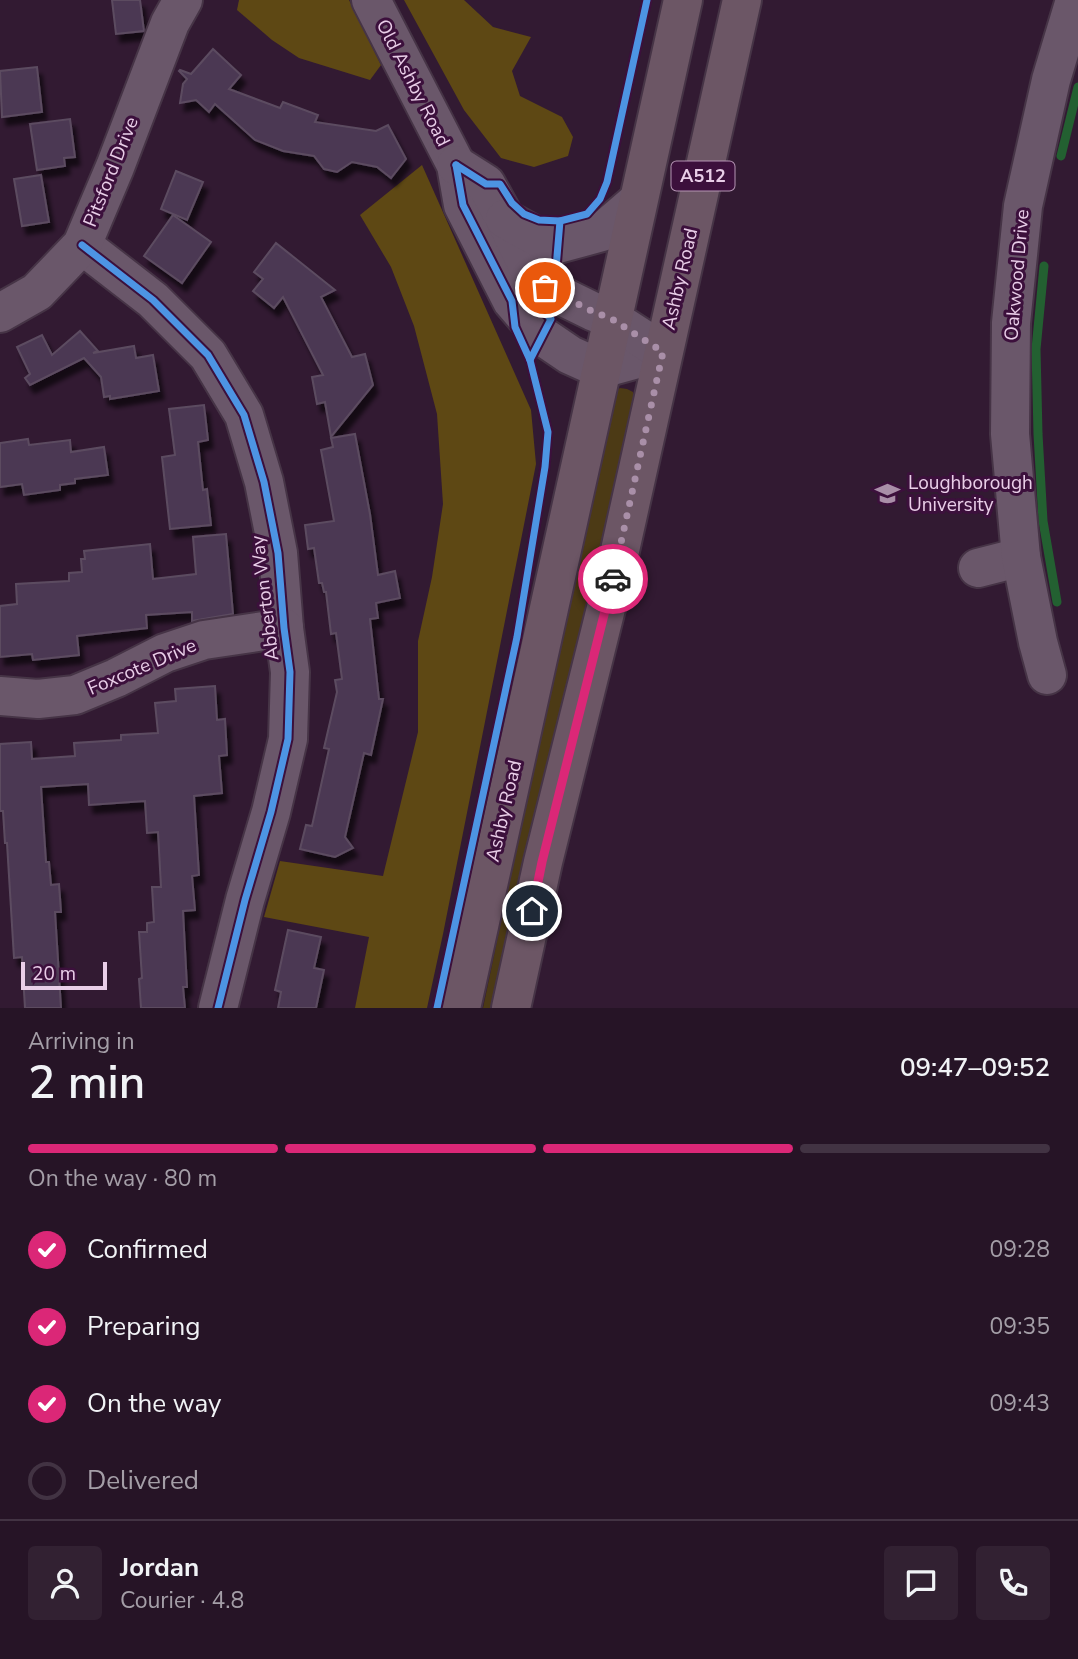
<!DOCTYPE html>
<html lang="en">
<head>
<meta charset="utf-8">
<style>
  body { margin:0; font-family:"Nunito Sans",sans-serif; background:#322132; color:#f1f3f6; height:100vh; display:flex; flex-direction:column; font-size:26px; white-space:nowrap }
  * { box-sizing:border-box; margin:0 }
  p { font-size:23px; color:#a49ea7 }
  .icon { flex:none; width:38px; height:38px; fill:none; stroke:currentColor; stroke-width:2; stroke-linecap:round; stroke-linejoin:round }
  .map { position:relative; height:1008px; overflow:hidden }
  .drawer { display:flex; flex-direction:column; background:#261426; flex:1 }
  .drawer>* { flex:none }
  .scale { position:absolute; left:21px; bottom:18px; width:86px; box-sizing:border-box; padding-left:7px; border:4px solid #e9cee8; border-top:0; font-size:19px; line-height:24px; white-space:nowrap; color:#e9cee8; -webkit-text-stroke:5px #3c103c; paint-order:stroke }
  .pin { position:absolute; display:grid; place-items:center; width:60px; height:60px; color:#fff; margin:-30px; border:4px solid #fff; border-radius:50%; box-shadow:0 2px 7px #0007 }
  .courier { position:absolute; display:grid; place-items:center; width:70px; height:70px; margin:-35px; border:5px solid #db2777; border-radius:50%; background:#fff; color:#222; box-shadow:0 2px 9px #0007 }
  .summary em { font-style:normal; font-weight:600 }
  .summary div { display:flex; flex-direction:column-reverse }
  .summary { display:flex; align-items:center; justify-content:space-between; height:119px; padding:0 28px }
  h1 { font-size:46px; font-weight:600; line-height:52px }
  .bar { display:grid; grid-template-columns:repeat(4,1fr); gap:10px 7px; align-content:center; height:84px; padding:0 28px }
  .bar i { height:9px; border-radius:5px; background:#423343 }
  .bar .selected { background:#db2777 }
  .bar p { grid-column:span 4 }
  .line { display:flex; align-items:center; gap:18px; padding:0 28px; border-top:2px solid #423343 }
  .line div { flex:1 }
  .round { display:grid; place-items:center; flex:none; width:74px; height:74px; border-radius:7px; background:#322132 }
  ol { padding:0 28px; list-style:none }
  li { display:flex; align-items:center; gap:21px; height:77px }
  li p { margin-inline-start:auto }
  li .icon { padding:7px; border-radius:50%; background:#db2777; color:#fff; stroke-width:4 }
  li:last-child { color:#a49ea7 }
  li i { width:38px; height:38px; border:4px solid #423343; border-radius:50% }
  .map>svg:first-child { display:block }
  .green { fill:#4c3a15 }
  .forest { fill:#5e4814 }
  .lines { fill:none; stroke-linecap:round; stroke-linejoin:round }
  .stream { stroke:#236031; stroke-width:9 }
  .building { fill:#4c3853; stroke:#5c4c61; stroke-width:2; filter:url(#shadow) }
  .minor-casing { stroke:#463446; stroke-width:42 }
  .major-casing { stroke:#463446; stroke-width:42 }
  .minor { stroke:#6a576a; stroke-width:38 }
  .major { stroke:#6c5665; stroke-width:38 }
  .cycleway-casing { stroke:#3c103c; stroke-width:11 }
  .cycleway { stroke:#4d94e3; stroke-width:7 }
  .done { stroke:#a98fa8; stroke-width:7; stroke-dasharray:0 12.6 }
  .route { stroke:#db2777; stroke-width:9 }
  .labels { text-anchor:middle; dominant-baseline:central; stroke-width:6; stroke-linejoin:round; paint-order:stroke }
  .shield { fill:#3c103c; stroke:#b595b4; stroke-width:2 }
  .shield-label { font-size:18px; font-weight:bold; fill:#e9cee8 }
  .street-label { font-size:19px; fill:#e9cee8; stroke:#3c103c }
  .poi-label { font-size:19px; fill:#e9cee8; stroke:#3c103c; text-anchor:start }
</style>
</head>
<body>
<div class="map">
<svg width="1078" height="1008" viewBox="0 0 1078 1008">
  <defs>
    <filter id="shadow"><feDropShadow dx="4.5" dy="8" stdDeviation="2" flood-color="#0009"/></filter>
  </defs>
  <rect width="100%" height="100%" fill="#321a32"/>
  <!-- green -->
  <path class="green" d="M 620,388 L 627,389 L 633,392 L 635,398 L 634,408 L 495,1008 L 483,1008 L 610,399 L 614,392 Z"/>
  <!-- forest -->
  <g class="forest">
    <path d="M 239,0 L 349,0 L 381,65 L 370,80 L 299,58 L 272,40 L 237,10 Z"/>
    <path d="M 404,0 L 464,0 L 493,27 L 531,37 L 512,71 L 520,96 L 562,117 L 573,137 L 568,156 L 534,167 L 501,158 L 464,110 Z"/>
    <path d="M 422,165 L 531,410 L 536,464 L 443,934 L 427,1008 L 355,1008 L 369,937 L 264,917 L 280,861 L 383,876 L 418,732 L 418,641 L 432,577 L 443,504 L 437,414 L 414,326 L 391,267 L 360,215 Z"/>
  </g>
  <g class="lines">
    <!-- stream -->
    <g class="stream">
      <path d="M 1061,156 L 1078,87"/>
      <path d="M 1044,266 L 1036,349 L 1038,434 L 1043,521 L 1057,602"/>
    </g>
  </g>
  <!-- building -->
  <g class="building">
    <path d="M 112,0 L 140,0 L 144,31 L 116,34 Z"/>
    <path d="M 213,49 L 241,75 L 229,89 L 280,108 L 283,102 L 318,115 L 315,122 L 376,131 L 388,125 L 406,159 L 391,178 L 377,167 L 352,162 L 337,172 L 324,169 L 314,156 L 283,151 L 255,140 L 215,104 L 209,112 L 196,100 L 180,103 L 183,84 L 187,79 L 179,71 L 180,70 L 191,74 Z"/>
    <path d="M 37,67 L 42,112 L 2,117 L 0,71 Z"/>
    <path d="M 70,119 L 75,157 L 64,158 L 65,166 L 37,170 L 30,124 Z"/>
    <path d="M 176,171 L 203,182 L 187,220 L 161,209 Z"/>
    <path d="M 41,175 L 49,222 L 22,226 L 14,179 Z"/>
    <path d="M 173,215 L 211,242 L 182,283 L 144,256 Z"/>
    <path d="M 276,243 L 335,290 L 321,297 L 352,357 L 365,354 L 373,385 L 331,437 L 325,402 L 317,404 L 312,377 L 323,375 L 283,297 L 274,308 L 253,291 L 263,279 L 254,272 Z"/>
    <path d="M 80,331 L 98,351 L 93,353 L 134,346 L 136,358 L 153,355 L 159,391 L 110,399 L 110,396 L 104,397 L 101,377 L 84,358 L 30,385 L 25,378 L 30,374 L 17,347 L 42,335 L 52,355 Z"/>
    <path d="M 204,405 L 208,440 L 198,442 L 203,490 L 207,489 L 211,525 L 170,529 L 162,457 L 175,455 L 169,409 Z"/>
    <path d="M 355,434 L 370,514 L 378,575 L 395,571 L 400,598 L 376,603 L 378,618 L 370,619 L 379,699 L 383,699 L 371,755 L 364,753 L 345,837 L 353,848 L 335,857 L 300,849 L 306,825 L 312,826 L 329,749 L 324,748 L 337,692 L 335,680 L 342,679 L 336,633 L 331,634 L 326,592 L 324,592 L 322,583 L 319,583 L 314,548 L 308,549 L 305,525 L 334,521 L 321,450 L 333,447 L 331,438 Z"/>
    <path d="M 28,439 L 29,445 L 70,440 L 71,452 L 104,447 L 108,475 L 75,479 L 75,483 L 60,485 L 60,490 L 24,495 L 22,484 L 0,487 L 0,443 Z"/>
    <path d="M 226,534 L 233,614 L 192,621 L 192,612 L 146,615 L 147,628 L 77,636 L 79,655 L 33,660 L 32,654 L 0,657 L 0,606 L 17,604 L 16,584 L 69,581 L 69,573 L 82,572 L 81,559 L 85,559 L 84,551 L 150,544 L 153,579 L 196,574 L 193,537 Z"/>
    <path d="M 215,686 L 217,720 L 225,719 L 227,755 L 219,756 L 222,793 L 194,796 L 199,875 L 192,876 L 195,910 L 183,911 L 187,987 L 183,987 L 185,1008 L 141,1008 L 139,979 L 142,978 L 139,932 L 147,932 L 147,923 L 154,922 L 152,887 L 161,887 L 158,832 L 147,833 L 145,801 L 89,805 L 88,784 L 41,787 L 46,862 L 49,862 L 51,885 L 59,884 L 61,912 L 55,912 L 61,1008 L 25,1008 L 22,957 L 14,958 L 7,843 L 5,843 L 3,811 L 0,811 L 0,744 L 31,742 L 32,759 L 75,756 L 74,743 L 121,740 L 121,735 L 158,733 L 155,703 L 176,701 L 175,689 Z"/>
    <path d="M 288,930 L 321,937 L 314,968 L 324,970 L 316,1008 L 278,1008 L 281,992 L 275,990 Z"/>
  </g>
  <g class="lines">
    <defs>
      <g id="minor">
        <path d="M 371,0 L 456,165 L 463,205 L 512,301 L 542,336 L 570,355 L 601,369 L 663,352"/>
        <path d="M 456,165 L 486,184 L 505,219 L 532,275 L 545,288 L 592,311 L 612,319 L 663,352"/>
        <path d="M 505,219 L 541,239 L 558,244 L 602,232 L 638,201"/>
        <path d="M 82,245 L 153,300 L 208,355 L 244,415 L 264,482 L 278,553 L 284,628 L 290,672 L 288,739 L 271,812 L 245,900 L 218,1008"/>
        <path d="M 0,313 L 37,292 L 82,245 L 115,167 L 170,23 L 183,0"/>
        <path d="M 978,568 L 1021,557"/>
        <path d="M 1047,675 L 1038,642 L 1021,557 L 1010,434 L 1011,323 L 1023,206 L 1051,80 L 1075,0"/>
        <path d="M 0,696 L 38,699 L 75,695 L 116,678 L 165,653 L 204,640 L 284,628"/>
      </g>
      <g id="major">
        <path d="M 461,1008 L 683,0"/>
        <path d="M 511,1008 L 543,862 L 617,564 L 742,0"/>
      </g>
    </defs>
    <!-- minor casing -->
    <use href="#minor" class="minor-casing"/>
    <!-- major casing -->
    <use href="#major" class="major-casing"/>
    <!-- minor -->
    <use href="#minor" class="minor"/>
    <!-- major -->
    <use href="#major" class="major"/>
    <defs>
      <g id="cycleway">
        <path d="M 456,165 L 486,184 L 500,184 L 512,203 L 524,214 L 539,220 L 560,221 L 587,214 L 600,199 L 607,182 L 647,0"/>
        <path d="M 82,245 L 153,300 L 208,355 L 244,415 L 264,482 L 278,553 L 284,628 L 290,672 L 288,739 L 271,812 L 245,900 L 218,1008"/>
        <path d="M 530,360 L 551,319 L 536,304 L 556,268 L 560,221"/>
        <path d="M 437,1008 L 517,637 L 545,467 L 548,432 L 530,360 L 515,327 L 512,301 L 463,205 L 456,165"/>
      </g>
    </defs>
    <!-- cycleway casing -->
    <use href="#cycleway" class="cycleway-casing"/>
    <!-- cycleway -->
    <use href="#cycleway" class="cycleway"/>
  </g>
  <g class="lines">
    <!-- done -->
    <path class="done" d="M 545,288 L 592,311 L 612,319 L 663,352 L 613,579"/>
    <!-- route -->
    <path class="route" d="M 532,911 L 542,862 L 613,579"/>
  </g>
  <!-- icons -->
  <defs>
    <symbol id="university-bare" viewBox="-9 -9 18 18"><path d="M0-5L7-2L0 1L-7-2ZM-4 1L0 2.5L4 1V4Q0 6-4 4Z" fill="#a98fa8" stroke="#3c103c" stroke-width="2.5" paint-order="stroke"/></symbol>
  </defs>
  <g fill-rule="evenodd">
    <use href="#university-bare" x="870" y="476" width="35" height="35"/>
  </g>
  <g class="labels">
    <!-- shield labels -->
    <rect class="shield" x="671.5" y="161.5" width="63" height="29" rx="5"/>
    <g class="shield-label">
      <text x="703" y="176">A512</text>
    </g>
    <!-- street labels -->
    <g class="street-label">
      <text transform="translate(413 83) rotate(63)">Old Ashby Road</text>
      <text transform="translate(111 172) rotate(-68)">Pitsford Drive</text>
      <text transform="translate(1017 275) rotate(-85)">Oakwood Drive</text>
      <text transform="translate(680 279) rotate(-77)">Ashby Road</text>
      <text transform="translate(265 598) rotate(-97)">Abberton Way</text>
      <text transform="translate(142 667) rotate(-23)">Foxcote Drive</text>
      <text transform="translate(504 811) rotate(-77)">Ashby Road</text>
    </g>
    <!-- poi labels -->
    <g class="poi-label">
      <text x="908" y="483">Loughborough<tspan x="908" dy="22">University</tspan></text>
    </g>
  </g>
</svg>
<div class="scale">20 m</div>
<div class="pin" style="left:545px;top:288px;background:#ea580c"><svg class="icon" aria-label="bag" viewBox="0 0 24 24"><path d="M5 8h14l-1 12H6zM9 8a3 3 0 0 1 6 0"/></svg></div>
<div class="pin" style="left:532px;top:911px;background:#1f2937"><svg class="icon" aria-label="home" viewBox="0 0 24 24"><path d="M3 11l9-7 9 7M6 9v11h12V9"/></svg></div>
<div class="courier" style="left:613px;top:579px"><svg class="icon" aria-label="car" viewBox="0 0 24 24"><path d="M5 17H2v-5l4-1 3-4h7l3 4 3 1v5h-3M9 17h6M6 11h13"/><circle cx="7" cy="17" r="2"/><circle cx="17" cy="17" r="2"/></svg></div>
</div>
<section class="drawer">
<div class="summary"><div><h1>2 min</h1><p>Arriving in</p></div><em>09:47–09:52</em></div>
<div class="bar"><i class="selected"></i><i class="selected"></i><i class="selected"></i><i></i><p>On the way · 80 m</p></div>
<ol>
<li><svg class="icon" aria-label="check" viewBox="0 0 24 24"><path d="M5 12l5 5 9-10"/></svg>Confirmed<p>09:28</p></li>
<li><svg class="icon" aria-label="check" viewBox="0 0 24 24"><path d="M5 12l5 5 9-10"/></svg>Preparing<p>09:35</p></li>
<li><svg class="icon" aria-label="check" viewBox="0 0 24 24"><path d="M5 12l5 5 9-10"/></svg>On the way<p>09:43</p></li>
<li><i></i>Delivered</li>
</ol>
<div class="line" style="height:126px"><a class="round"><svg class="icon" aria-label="person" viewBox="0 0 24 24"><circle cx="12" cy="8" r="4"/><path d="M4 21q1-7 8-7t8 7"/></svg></a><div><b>Jordan</b><p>Courier · 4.8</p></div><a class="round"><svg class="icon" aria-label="chat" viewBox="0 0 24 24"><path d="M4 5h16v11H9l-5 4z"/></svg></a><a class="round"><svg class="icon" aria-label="phone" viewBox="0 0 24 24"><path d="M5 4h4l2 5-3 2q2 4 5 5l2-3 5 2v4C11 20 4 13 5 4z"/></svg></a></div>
</section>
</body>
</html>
